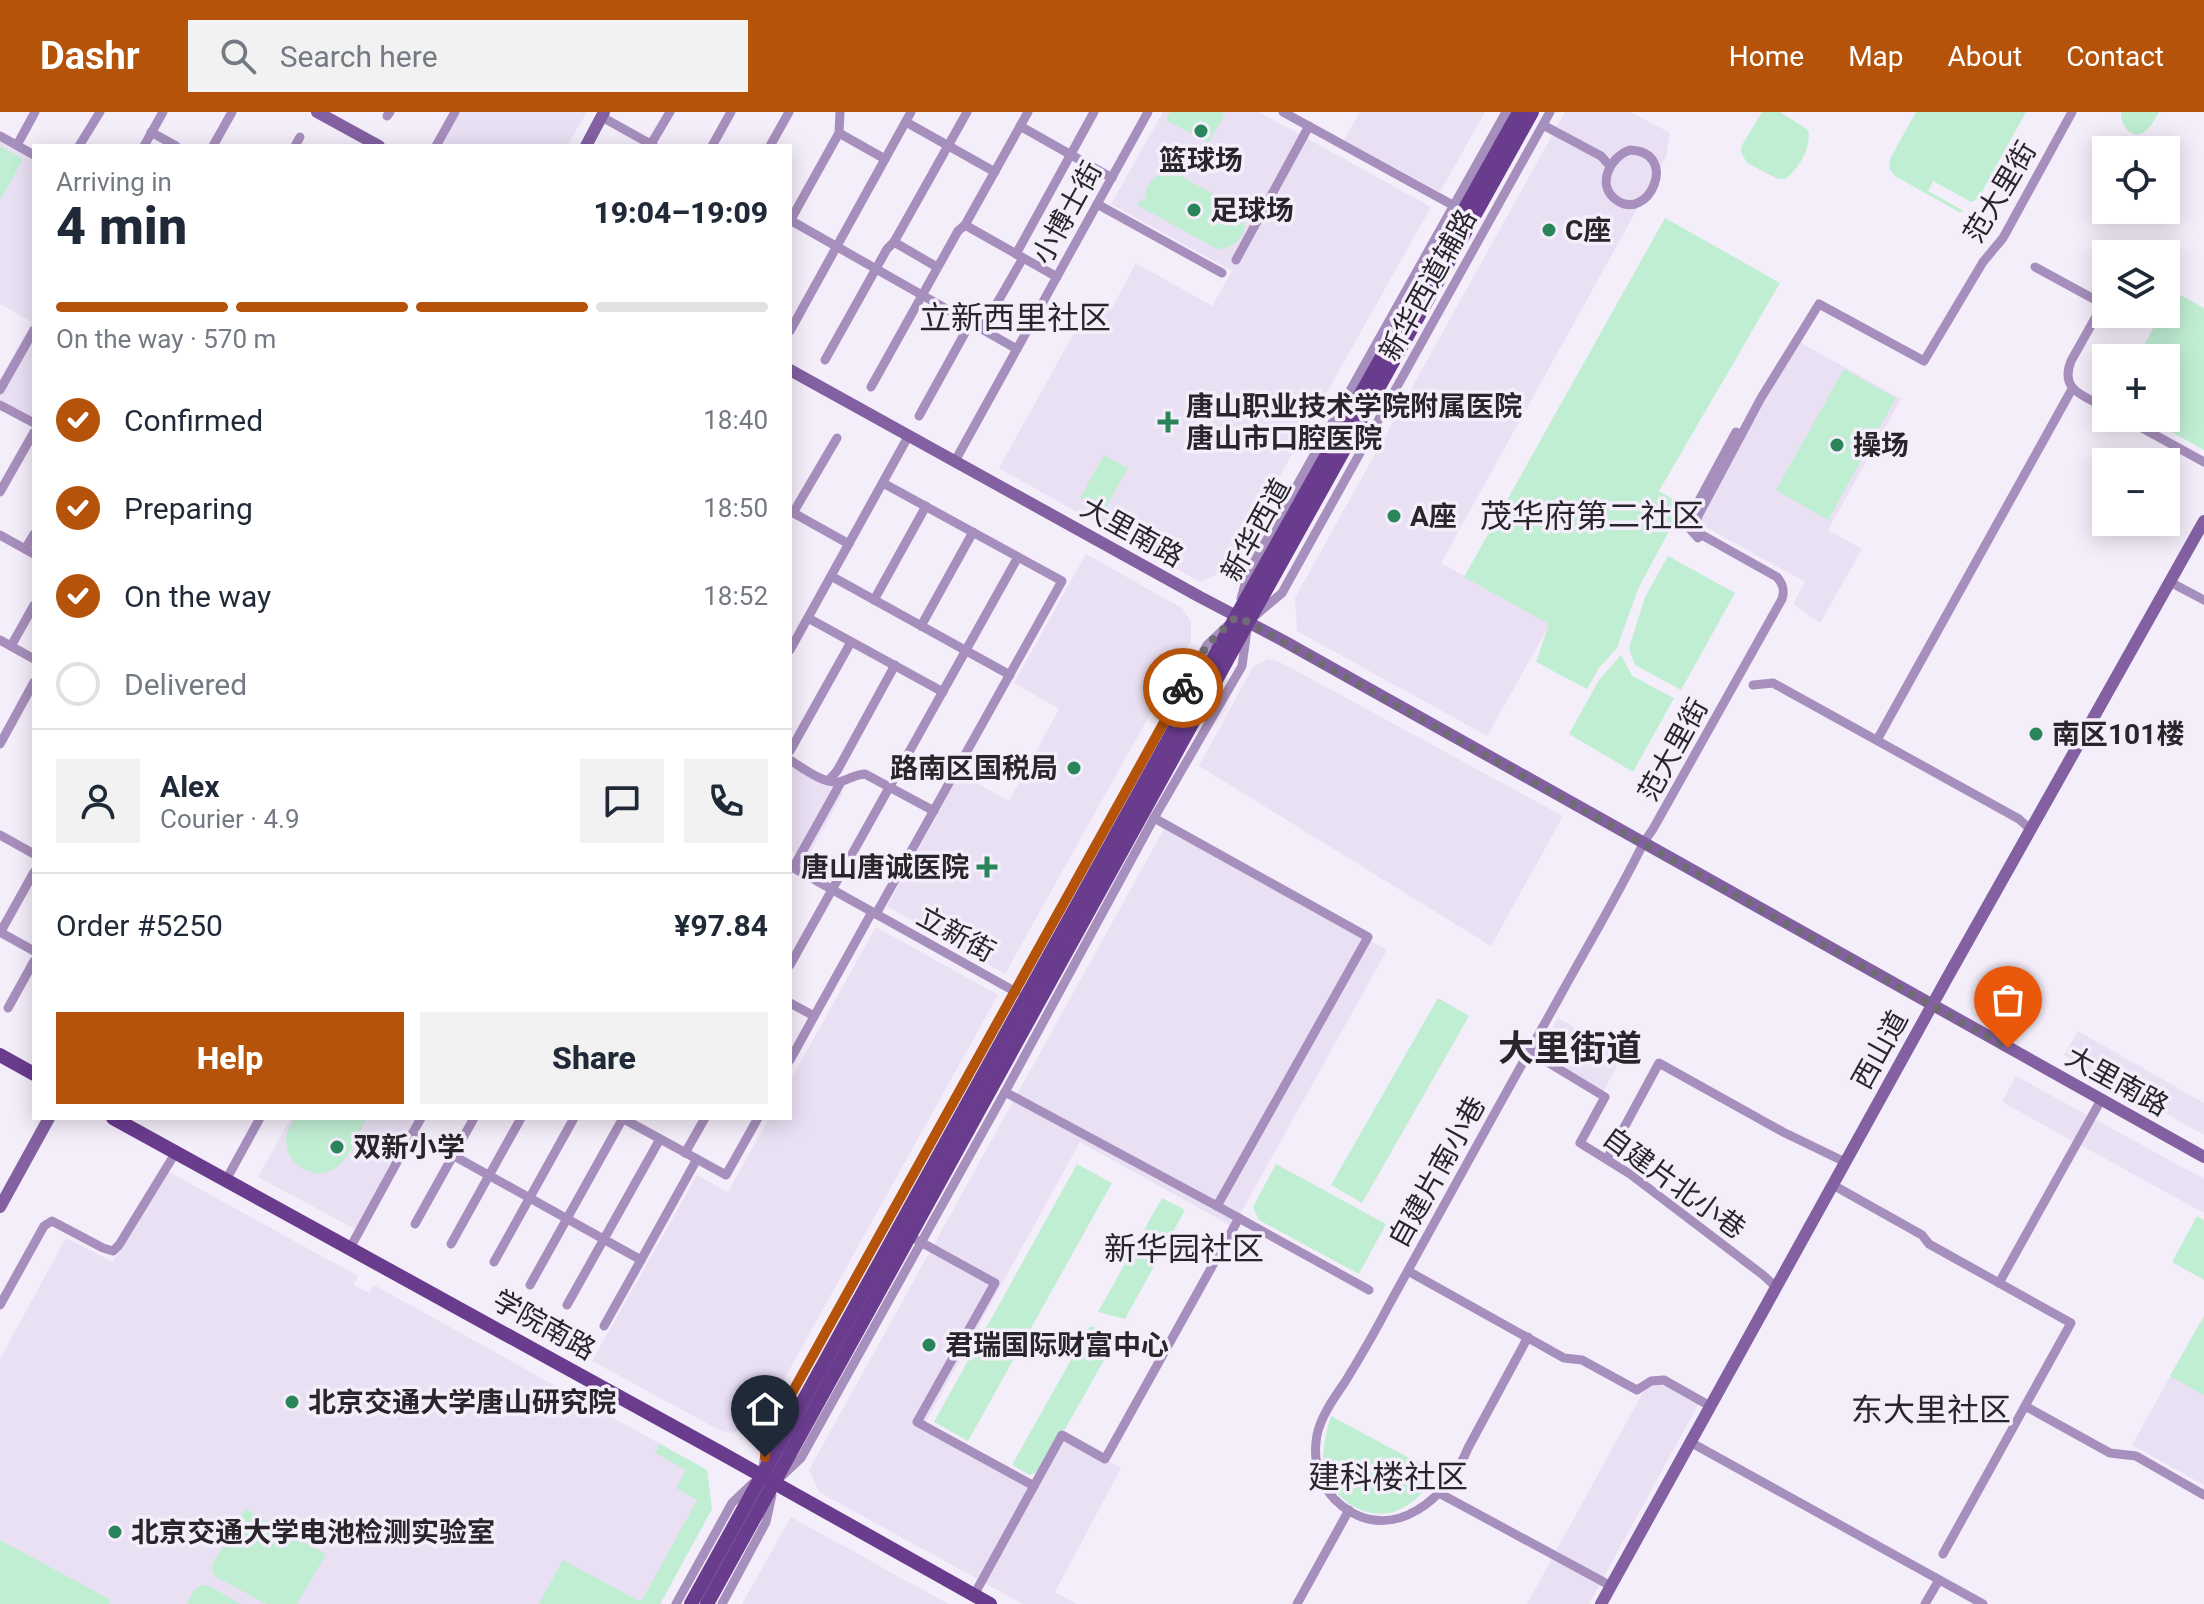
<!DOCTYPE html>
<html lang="en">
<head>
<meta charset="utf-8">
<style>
  body { margin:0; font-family:Roboto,"Noto Sans SC",sans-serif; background:#f2f2f3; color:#1f2937; height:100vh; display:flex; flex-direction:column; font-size:30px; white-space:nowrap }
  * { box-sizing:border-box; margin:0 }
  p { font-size:26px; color:#747a83 }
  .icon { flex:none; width:44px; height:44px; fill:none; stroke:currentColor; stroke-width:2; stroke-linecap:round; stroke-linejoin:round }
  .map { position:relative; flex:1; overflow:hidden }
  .sheet { position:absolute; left:32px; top:32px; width:760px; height:976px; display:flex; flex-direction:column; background:#fff; border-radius:0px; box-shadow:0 4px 20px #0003 }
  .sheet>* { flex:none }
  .tools { position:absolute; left:2092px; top:24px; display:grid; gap:16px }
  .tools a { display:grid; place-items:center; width:88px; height:88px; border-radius:0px; background:#fff; box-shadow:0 4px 20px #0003; font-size:40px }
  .pin { position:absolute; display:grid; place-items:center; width:68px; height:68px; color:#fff; margin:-82px -34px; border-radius:50% 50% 50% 0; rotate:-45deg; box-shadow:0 0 8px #0007 }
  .pin .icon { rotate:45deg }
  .courier { position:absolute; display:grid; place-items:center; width:80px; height:80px; margin:-40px; border:6px solid #b45309; border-radius:50%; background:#fff; color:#222; box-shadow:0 2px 10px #0007 }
  .summary em { font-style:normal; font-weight:800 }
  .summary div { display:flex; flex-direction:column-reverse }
  .summary { display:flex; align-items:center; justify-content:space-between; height:136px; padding:0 24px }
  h1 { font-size:52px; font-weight:800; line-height:60px }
  .bar { display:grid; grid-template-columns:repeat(4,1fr); gap:12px 8px; align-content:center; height:96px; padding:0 24px }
  .bar i { height:10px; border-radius:6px; background:#e0e1e3 }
  .bar .active { background:#b45309 }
  .bar p { grid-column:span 4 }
  .line { display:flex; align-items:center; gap:20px; padding:0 24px; border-top:2px solid #e0e1e3 }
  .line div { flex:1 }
  .round { display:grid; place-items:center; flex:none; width:84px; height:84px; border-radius:0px; background:#f2f2f3 }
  ol { padding:0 24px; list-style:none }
  li { display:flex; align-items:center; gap:24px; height:88px }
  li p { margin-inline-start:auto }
  li .icon { padding:8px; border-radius:50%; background:#b45309; color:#fff; stroke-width:4 }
  li:last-child { color:#747a83 }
  li i { width:44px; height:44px; border:4px solid #e0e1e3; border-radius:50% }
  .button { display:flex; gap:16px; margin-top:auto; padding:16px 24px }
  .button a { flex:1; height:92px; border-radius:0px; background:#b45309; color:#fff; font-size:32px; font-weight:800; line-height:92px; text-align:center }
  .button a+a { background:#f2f2f3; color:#1f2937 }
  header { display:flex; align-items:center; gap:48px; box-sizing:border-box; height:112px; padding:0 40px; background:#b45309; color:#fff }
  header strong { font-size:38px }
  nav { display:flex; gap:44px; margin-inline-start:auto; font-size:28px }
  .search { width:560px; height:72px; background:#f2f2f3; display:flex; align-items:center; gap:20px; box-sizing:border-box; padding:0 28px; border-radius:0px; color:#747a83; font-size:30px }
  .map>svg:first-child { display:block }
  .built { fill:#eae0f4 }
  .green { fill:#c0eed3 }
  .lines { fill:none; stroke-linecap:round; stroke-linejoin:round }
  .street { stroke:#a78fbd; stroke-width:9 }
  .secondary { stroke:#8360a2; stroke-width:12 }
  .primary { stroke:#6a3c8e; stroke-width:14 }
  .done { stroke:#6f6c73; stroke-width:8; stroke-dasharray:0 14.4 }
  .route { stroke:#b45309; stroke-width:10 }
  .poi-dot { fill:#2a855b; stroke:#f4edfa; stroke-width:3 }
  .labels { text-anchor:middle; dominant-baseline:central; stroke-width:7; stroke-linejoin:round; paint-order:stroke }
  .poi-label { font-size:28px; font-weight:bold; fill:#28262b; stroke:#f4edfa; text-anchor:start }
  .street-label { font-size:28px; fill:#28262b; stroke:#f4edfa }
  .quarter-label { font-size:32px; fill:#28262b; stroke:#f4edfa }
  .district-label { font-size:36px; font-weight:bold; fill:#28262b; stroke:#f4edfa }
</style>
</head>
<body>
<header>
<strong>Dashr</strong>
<div class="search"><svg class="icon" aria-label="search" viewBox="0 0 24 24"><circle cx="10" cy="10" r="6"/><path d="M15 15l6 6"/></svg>Search here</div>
<nav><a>Home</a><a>Map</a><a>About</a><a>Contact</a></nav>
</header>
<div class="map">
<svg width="2204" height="1492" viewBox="0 0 2204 1492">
  <rect width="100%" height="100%" fill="#f4edfa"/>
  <!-- built -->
  <g class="built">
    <path d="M 458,0 L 587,0 L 567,34 L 439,34 Z"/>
    <path d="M 1163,0 L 1259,0 L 1431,95 L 1227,458 L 1200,470 L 999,356 L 1093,187 L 1112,196 L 1136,151 L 1212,194 L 1232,159 L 1111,92 Z"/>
    <path d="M 1360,0 L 1485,0 L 1440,80 L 1344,28 Z"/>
    <path d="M 1565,0 L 1631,0 L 1670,21 L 1666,45 L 1441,451 L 1550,512 L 1487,624 L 1297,519 L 1295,486 Z"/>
    <path d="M 0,30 L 34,49 L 34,307 L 0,288 L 0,267 L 32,210 L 0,192 Z"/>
    <path d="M 1798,229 L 1901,287 L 1828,418 L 1862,437 L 1820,511 L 1793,492 L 1805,470 L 1704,414 L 1700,406 Z"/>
    <path d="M 1086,442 L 1182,496 L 1191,510 L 1191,529 L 1005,862 L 887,794 L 960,662 L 1009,689 L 1059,597 L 1014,571 Z"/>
    <path d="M 1268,547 L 1277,549 L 1293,557 L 1563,704 L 1491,834 L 1199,654 L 1253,555 Z"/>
    <path d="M 790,652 L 843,681 L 806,748 L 790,739 Z"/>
    <path d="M 1164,717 L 1387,838 L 1233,1115 L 1080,1030 L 923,1315 L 1037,1378 L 1066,1326 L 1121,1356 L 1055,1480 L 1076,1492 L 1023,1492 L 819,1380 L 809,1358 Z"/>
    <path d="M 876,815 L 998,883 L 763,1305 L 749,1316 L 732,1321 L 725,1320 L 717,1317 L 592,1249 L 697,1063 L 728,1080 L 769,1006 L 790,1006 L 790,969 Z"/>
    <path d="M 1558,906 L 1623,943 L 1601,983 L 1535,946 Z"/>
    <path d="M 2078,919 L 2204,991 L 2204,1023 L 2064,943 Z"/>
    <path d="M 2016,964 L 2204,1067 L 2204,1101 L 2002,990 Z"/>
    <path d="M 291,1006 L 416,1006 L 355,1117 L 258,1065 Z"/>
    <path d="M 167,1059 L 358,1164 L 354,1173 L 369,1181 L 374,1173 L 707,1358 L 712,1397 L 660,1492 L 0,1492 L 0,1247 L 66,1126 L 113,1150 Z"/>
    <path d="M 2204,1204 L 2204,1373 L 2132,1333 Z"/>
    <path d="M 1652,1264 L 1699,1291 L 1589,1492 L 1527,1492 Z"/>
    <path d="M 791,1405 L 858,1442 L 948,1492 L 742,1492 Z"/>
  </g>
  <!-- green -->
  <g class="green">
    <path d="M 1170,0 L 1221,0 L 1225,2 L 1208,31 L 1166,8 Z"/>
    <path d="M 1762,0 L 1780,0 L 1808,18 C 1812,34 1799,57 1785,67 L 1776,66 L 1747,51 L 1741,40 L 1742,33 Z"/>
    <path d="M 1916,0 L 2026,0 L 1978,87 L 1971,90 L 1933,69 L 1928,79 L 1964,99 L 1959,100 L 1895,64 C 1889,58 1888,53 1891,45 Z"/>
    <path d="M 2121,0 L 2159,0 C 2155,6 2152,14 2147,18 C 2133,30 2120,14 2121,0 Z"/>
    <path d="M 0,34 L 23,47 L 0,88 Z"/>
    <path d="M 1162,61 L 1175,61 L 1239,96 L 1245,113 C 1242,128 1233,137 1217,137 L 1137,93 L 1140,87 L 1146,90 C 1144,76 1150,67 1162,61 Z"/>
    <path d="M 1665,106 L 1780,171 L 1659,379 L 1683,393 L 1638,477 L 1617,536 L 1599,556 L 1587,577 L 1536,550 L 1549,512 L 1464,465 Z"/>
    <path d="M 2173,179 L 2204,196 L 2204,338 L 2146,306 L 2166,306 L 2166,246 L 2137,246 L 2161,202 L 2166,202 L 2166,193 Z"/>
    <path d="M 1844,257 L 1896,286 L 1828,408 L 1776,378 Z"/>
    <path d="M 1104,343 L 1128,356 L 1104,399 L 1080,386 Z"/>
    <path d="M 1668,444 L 1735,481 L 1681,578 L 1635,553 L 1629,536 L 1645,485 Z"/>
    <path d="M 1621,543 L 1632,564 L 1674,586 L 1633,660 L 1569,622 L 1599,568 Z"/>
    <path d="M 1438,886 L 1469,904 L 1362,1091 L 1331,1073 Z"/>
    <path d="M 295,1006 L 367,1006 C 358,1021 351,1044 337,1055 C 317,1071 286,1053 286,1029 C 286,1021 291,1013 295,1006 Z"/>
    <path d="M 1077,1052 L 1112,1071 L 968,1329 L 934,1310 Z"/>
    <path d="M 1276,1052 L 1386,1112 L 1359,1162 L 1259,1108 L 1253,1095 Z"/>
    <path d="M 1162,1086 L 1185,1098 L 1125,1207 L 1098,1200 Z"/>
    <path d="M 2197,1104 L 2204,1108 L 2204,1168 L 2172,1150 Z"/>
    <path d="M 2204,1204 L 2204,1283 L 2170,1264 Z"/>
    <path d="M 1090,1214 L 1118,1223 L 1042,1358 L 1030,1363 L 1012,1353 Z"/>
    <path d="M 1331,1304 L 1435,1360 C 1427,1377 1415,1392 1396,1399 C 1364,1410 1330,1385 1324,1354 C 1321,1339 1327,1318 1331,1304 Z"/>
    <path d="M 660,1332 L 707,1358 L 712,1397 L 660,1492 L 539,1492 L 563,1448 L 641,1490 L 697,1388 L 676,1376 L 686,1358 L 655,1341 Z"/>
    <path d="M 245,1397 L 326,1442 L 297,1492 L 266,1492 L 216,1465 L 212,1460 L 212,1453 Z"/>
    <path d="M 0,1428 L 111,1488 L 109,1492 L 0,1492 Z"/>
    <path d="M 201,1473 L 209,1474 L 241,1492 L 187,1492 L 194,1478 Z"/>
  </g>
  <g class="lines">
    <!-- street -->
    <g class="street">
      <path d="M 1283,0 L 1458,96"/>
      <path d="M 387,4 L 390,0"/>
      <path d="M 602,5 L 654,34"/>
      <path d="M 906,10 L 995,60"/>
      <path d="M 1543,13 L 1601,44 L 1610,54"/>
      <path d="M 1020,14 L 1112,66"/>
      <path d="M 151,20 L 176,34"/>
      <path d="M 839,21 L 885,47"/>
      <path d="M 0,24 L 34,43"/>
      <path d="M 651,32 L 670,0"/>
      <path d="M 17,33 L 35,0"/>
      <path d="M 79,34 L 100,0"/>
      <path d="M 144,34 L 163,0"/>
      <path d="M 213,34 L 232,0"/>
      <path d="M 295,34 L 300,25"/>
      <path d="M 436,34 L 455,0"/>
      <path d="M 712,34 L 731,0"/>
      <path d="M 770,34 L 789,0"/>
      <path d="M 1630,38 C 1681,40 1648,113 1615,87 C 1596,72 1611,44 1630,38 Z"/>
      <path d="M 1097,92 L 1222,161"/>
      <path d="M 790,108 L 1017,237"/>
      <path d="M 790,109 L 839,21 L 840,0"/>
      <path d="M 965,113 L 1057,165"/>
      <path d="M 1016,142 L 1094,0"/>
      <path d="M 1236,148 L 1309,14"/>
      <path d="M 937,155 L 894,130 L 967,0"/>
      <path d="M 2035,155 L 2103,192 L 2071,249 C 2059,279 2085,284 2106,296"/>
      <path d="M 982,217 L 1023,146"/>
      <path d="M 790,219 L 911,0"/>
      <path d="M 825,248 L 887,137 L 894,130"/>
      <path d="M 871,275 L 958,119 L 965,113 L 1028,0"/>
      <path d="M 0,278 L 34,218"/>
      <path d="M 0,293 L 34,311"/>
      <path d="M 919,304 L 971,210"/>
      <path d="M 2124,306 L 2204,350"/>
      <path d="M 955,349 L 1148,0"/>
      <path d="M 0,380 L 34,320"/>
      <path d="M 790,399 L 849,432"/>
      <path d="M 793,401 L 837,326"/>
      <path d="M 0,423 L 34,442"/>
      <path d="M 1698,426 L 1689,416 L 1689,407 L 1736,320"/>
      <path d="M 25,437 L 34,422"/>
      <path d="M 831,464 L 1010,563"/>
      <path d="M 2170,470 L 2204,488"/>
      <path d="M 1241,487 L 1248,461 L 1506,0"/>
      <path d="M 874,488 L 926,394"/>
      <path d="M 1256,503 L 1282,481 L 1550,0"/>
      <path d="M 808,506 L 943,580"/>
      <path d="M 921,514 L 973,420"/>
      <path d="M 0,528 L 34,547"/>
      <path d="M 11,534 L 34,493"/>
      <path d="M 790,538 L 909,323"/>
      <path d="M 1753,573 L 1773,571 L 2019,707 L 2031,718"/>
      <path d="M 1877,628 L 2072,277"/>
      <path d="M 0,632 L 34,570"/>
      <path d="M 790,639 L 851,530"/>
      <path d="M 790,648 C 803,656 823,672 839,670 C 849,668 852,663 865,662 L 934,699"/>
      <path d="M 828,669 L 837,659 L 895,553"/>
      <path d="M 1154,706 L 1368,825 L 1217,1094"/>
      <path d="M 0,723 L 34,742"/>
      <path d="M 790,754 L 1016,880"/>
      <path d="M 793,756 L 841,670"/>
      <path d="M 876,802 L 1062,469 L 883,371"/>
      <path d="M 0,820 L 34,839"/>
      <path d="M 0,821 L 34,760"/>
      <path d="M 790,853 L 1018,445"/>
      <path d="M 790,891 L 814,904"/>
      <path d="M 8,896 L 34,849"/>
      <path d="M 1529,939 L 1605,985 L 1580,1031 L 1630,1062 L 1763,1163 L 1776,1175"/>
      <path d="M 790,948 L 872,800"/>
      <path d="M 1005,980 L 1217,1094 L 1369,1178"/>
      <path d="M 622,1006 L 726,1063 L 758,1006"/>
      <path d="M 413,1021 L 641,1148 L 697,1047"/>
      <path d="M 685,1041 L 705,1006"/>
      <path d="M 1607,1047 L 1659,951 L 1783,1020 L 1845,1050"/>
      <path d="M 226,1068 L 260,1006"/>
      <path d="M 1833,1073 L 1922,1123 L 1929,1132 L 2071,1211 L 1943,1442"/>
      <path d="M 415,1112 L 474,1006"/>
      <path d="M 917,1128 L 995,1171 L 917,1310 L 1034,1374"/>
      <path d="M 451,1132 L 521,1006"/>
      <path d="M 350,1136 L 421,1006"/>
      <path d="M 494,1150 L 574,1006"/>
      <path d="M 1408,1159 L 1564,1246 L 1582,1248 L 1637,1278 L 1651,1269 L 1664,1268 L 1710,1294"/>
      <path d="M 1999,1171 L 2101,988"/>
      <path d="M 530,1173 L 623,1006"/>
      <path d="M 0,1193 L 44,1114 L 52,1109 L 103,1136 L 113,1139 L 119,1133 L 176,1040"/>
      <path d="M 567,1193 L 660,1027"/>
      <path d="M 604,1214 L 641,1148"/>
      <path d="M 1528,1225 L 1468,1336 C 1449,1384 1394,1434 1342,1394 C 1320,1377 1312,1349 1317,1323 C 1321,1304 1334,1286 1345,1270 C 1361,1244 1376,1218 1390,1191 C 1446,1089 1503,986 1560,884 C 1588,833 1618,783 1644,730 L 1653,717 L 1782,487 C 1785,478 1783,472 1777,465 L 1702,423 L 1696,415 L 1698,404 L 1761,286 L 1819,192 L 1924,249 L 1983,150 L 2003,126 L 2072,0"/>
      <path d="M 2025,1294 L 2110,1341 L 2136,1344 L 2204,1383"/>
      <path d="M 1690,1330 L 1983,1492"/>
      <path d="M 763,1356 L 767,1326 L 1207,533 L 1227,514"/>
      <path d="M 782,1364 L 801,1346 L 1005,980 L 1154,706 L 1242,554 L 1247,518"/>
      <path d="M 1439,1381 L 1611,1474"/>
      <path d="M 974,1483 L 1062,1323 L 1105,1347 L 1239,1106"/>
      <path d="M 676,1492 L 732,1391 L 753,1371"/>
      <path d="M 722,1492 L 766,1410 L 772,1383"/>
      <path d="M 1297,1492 L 1349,1398"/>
      <path d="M 1925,1492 L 1939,1468"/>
    </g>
    <!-- secondary -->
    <g class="secondary">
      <path d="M 317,0 L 379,34"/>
      <path d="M 586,34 L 604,0"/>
      <path d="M 790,258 L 1200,485 L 1282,528 L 2204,1045"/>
      <path d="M 0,1095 L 49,1006"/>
      <path d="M 1601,1492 L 1946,868 L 2204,409"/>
    </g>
    <!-- primary -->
    <g class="primary">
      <path d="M 0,943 L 34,962"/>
      <path d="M 113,1006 L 723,1342 L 990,1492"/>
      <path d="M 691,1492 L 1236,505 L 1519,0"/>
      <path d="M 707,1492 L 1248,510 L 1532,0"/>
    </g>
  </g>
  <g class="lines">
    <!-- done -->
    <path class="done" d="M 1183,576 L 1207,533 L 1236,505 L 1248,510 L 2008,936"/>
    <!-- route -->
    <path class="route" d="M 765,1345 L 767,1326 L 1183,576"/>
  </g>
  <!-- markers -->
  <g class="poi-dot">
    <circle cx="1201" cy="19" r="8"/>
    <circle cx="1194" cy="98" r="8"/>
    <circle cx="1549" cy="118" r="8"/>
    <path d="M1164 298h8v8h8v8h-8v8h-8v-8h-8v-8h8z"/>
    <circle cx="1837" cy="333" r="8"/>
    <circle cx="1394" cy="404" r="8"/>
    <circle cx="2036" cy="622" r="8"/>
    <circle cx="1074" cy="656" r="8"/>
    <path d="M983 743h8v8h8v8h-8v8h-8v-8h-8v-8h8z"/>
    <circle cx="337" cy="1035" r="8"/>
    <circle cx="929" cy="1233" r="8"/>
    <circle cx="292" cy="1290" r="8"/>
    <circle cx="115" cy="1420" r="8"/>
  </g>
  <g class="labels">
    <!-- poi labels -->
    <g class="poi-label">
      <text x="1201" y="48" text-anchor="middle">篮球场</text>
      <text x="1210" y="98">足球场</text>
      <text x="1565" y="118">C座</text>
      <text x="1186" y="294">唐山职业技术学院附属医院<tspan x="1186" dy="32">唐山市口腔医院</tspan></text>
      <text x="1853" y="333">操场</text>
      <text x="1410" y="404">A座</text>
      <text x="2052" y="622">南区101楼</text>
      <text x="1058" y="656" text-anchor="end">路南区国税局</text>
      <text x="969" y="755" text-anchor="end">唐山唐诚医院</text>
      <text x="353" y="1035">双新小学</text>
      <text x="945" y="1233">君瑞国际财富中心</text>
      <text x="308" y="1290">北京交通大学唐山研究院</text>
      <text x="131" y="1420">北京交通大学电池检测实验室</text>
    </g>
    <!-- street labels -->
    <g class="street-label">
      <text transform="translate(2000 80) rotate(-59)">范大里街</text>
      <text transform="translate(1067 101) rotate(-61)">小博士街</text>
      <text transform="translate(1428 173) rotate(-61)">新华西道辅路</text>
      <text transform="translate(1256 418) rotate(-61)">新华西道</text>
      <text transform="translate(1132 420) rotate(29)">大里南路</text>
      <text transform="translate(1673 638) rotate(-61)">范大里街</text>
      <text transform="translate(956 822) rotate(29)">立新街</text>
      <text transform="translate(1880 938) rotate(-61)">西山道</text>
      <text transform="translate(2117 969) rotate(29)">大里南路</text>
      <text transform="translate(1437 1060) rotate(-61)">自建片南小巷</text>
      <text transform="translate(1674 1071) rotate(36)">自建片北小巷</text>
      <text transform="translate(544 1213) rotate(29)">学院南路</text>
    </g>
    <!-- quarter labels -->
    <g class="quarter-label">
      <text x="1015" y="206">立新西里社区</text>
      <text x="1592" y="404">茂华府第二社区</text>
      <text x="1184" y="1137">新华园社区</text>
      <text x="1931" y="1298">东大里社区</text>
      <text x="1388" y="1365">建科楼社区</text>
    </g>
    <!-- district labels -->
    <g class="district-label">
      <text x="1570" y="937">大里街道</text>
    </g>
  </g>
</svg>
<div class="tools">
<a><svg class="icon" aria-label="locate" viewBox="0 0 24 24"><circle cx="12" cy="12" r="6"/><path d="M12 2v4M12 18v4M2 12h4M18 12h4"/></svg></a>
<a><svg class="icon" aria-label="layers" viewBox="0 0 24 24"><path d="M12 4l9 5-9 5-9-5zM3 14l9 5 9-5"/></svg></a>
<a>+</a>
<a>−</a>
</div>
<div class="pin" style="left:2008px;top:936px;background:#ea580c"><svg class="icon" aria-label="bag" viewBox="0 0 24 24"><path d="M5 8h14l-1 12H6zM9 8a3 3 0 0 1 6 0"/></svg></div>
<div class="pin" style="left:765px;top:1345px;background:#1f2937"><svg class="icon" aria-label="home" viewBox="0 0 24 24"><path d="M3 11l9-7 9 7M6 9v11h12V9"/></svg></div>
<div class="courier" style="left:1183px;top:576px"><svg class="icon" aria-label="bike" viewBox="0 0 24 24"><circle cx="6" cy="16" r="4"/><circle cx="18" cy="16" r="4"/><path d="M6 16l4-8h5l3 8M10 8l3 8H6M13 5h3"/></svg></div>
<section class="sheet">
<div class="summary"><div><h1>4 min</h1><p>Arriving in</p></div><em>19:04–19:09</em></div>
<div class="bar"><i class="active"></i><i class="active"></i><i class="active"></i><i></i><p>On the way · 570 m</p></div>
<ol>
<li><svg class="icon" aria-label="check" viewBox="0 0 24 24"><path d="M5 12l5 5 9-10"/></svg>Confirmed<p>18:40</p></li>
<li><svg class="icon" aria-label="check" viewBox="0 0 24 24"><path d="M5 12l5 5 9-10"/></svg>Preparing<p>18:50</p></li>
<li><svg class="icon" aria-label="check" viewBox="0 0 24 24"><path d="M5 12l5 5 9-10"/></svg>On the way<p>18:52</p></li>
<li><i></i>Delivered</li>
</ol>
<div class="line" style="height:144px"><a class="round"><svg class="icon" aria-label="person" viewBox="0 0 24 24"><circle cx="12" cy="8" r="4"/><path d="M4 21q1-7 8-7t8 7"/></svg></a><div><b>Alex</b><p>Courier · 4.9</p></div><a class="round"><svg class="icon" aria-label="chat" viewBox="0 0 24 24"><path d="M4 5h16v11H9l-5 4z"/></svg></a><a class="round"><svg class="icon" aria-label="phone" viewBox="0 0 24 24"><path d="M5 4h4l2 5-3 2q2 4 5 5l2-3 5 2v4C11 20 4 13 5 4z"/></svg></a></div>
<div class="line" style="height:104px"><div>Order #5250</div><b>¥97.84</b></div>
<div class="button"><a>Help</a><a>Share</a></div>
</section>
</div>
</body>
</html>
